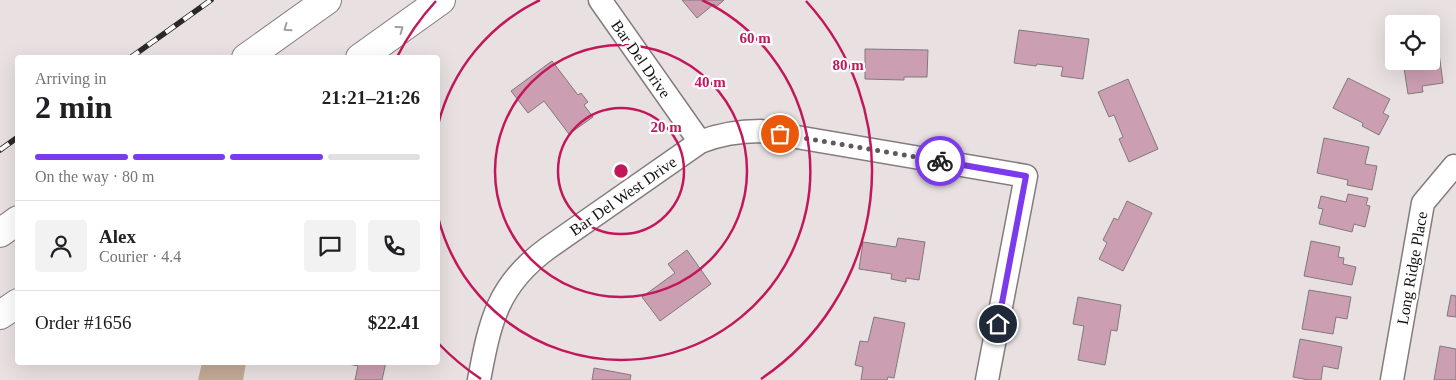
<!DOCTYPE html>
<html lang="en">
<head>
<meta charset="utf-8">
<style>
  body { margin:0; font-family:"Times New Roman",serif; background:#f2f2f2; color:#202124; height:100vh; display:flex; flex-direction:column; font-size:19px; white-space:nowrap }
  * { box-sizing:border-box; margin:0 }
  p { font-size:16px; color:#757577 }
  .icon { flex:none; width:28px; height:28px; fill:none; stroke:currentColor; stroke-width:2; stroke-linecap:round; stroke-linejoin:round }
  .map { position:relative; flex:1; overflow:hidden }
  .sheet { position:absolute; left:15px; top:55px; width:425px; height:310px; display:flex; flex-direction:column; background:#fff; border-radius:5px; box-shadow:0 5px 20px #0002 }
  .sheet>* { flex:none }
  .buttons { position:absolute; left:1385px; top:15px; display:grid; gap:10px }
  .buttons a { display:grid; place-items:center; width:55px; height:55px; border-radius:5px; background:#fff; box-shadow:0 5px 20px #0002; font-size:25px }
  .pin { position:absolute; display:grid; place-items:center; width:42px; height:42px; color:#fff; margin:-21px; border:2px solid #fff; border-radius:50%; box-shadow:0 1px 5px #0007 }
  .courier { position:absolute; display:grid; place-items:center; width:50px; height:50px; margin:-25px; border:4px solid #7c3aed; border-radius:50%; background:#fff; color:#222; box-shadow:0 1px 6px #0007 }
  .head em { font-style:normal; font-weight:700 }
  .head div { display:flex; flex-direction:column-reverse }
  .head { display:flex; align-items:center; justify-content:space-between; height:85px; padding:0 20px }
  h1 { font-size:32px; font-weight:700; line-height:38px }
  .bar { display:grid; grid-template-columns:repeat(4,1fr); gap:8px 5px; align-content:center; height:60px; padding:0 20px }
  .bar i { height:6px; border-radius:4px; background:#e0e0e0 }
  .bar .on { background:#7c3aed }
  .bar p { grid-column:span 4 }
  .line { display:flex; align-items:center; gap:12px; padding:0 20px; border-top:1px solid #e0e0e0 }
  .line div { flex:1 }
  .round { display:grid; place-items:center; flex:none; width:52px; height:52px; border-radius:5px; background:#f2f2f2 }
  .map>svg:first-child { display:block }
  .green { fill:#c2ab96 }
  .building { fill:#cc9eb1; stroke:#80797b }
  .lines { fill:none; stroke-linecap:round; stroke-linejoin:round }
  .street-casing { stroke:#847c7c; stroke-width:25 }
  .primary-casing { stroke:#847c7c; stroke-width:30 }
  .street { stroke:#fff; stroke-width:22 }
  .primary { stroke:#fff; stroke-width:28 }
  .rail-casing { stroke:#2c2828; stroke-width:5.5 }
  .rail { stroke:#fff; stroke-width:4; stroke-dasharray:11; stroke-linecap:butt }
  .oneway { stroke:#a1a0a0 }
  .done { stroke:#5f5a5a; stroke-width:5; stroke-dasharray:0 9 }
  .route { stroke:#7c3aed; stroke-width:6 }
  .ring { fill:none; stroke:#c2185b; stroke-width:2.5 }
  .labels { text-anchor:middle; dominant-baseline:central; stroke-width:4.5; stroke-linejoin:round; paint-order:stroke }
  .street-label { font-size:16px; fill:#141111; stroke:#fff }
  .centre { fill:#c2185b; stroke:#fff; stroke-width:2.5 }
  .ring-label { font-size:15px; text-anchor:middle; font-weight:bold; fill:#c2185b; stroke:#fff; stroke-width:4.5; stroke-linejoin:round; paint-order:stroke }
</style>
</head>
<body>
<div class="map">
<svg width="1456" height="380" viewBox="0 0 1456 380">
  <rect width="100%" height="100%" fill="#e9e1e1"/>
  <!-- green -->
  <path class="green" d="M 202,363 L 246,363 L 243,380 L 198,380 Z"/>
  <!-- building -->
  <g class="building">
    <path d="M 682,0 L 724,0 L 716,7 L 714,4 L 697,18 Z"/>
    <path d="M 1019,30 L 1089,39 L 1083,79 L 1061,76 L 1063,67 L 1037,64 L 1036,66 L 1014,63 Z"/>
    <path d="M 1436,31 L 1443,83 L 1422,86 L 1423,92 L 1408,94 L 1403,61 L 1431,61 L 1431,32 Z"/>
    <path d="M 865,49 L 928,50 L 927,77 L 904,77 L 904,80 L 865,79 Z"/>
    <path d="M 552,61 L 578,95 L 581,93 L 588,102 L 584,105 L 593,117 L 569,134 L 544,101 L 528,113 L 511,91 Z"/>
    <path d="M 1348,78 L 1390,99 L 1383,113 L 1389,116 L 1379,135 L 1362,126 L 1363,123 L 1333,108 Z"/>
    <path d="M 1128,79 L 1158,149 L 1129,162 L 1119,139 L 1123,137 L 1114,115 L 1109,117 L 1098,92 Z"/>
    <path d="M 1324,138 L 1369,147 L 1365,164 L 1377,166 L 1372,190 L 1347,185 L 1348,180 L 1317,173 Z"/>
    <path d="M 1348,194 L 1368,198 L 1366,205 L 1370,206 L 1365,227 L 1354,224 L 1352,232 L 1319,224 L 1323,209 L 1318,208 L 1321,196 L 1346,202 Z"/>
    <path d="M 1127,201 L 1152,213 L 1123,271 L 1099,259 L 1107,243 L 1103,240 L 1114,218 L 1118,220 Z"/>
    <path d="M 898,238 L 925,242 L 919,280 L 906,278 L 906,282 L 891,279 L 892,274 L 859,269 L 863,242 L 896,247 Z"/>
    <path d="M 1311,241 L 1340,247 L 1338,257 L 1344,258 L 1343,264 L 1356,267 L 1352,285 L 1304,276 Z"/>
    <path d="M 687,250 L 711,284 L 660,321 L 642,297 L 675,273 L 668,264 Z"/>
    <path d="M 1309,290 L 1351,297 L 1347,319 L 1336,317 L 1333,334 L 1302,329 Z"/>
    <path d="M 1451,295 L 1456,296 L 1456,317 L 1447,316 Z"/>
    <path d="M 1078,297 L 1121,305 L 1117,331 L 1111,330 L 1105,365 L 1078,360 L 1084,326 L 1073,324 Z"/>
    <path d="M 874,317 L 905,323 L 894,378 L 888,377 L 887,380 L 861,380 L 863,367 L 855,365 L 860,341 L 868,342 Z"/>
    <path d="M 1300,339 L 1342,347 L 1338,369 L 1323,366 L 1321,380 L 1309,380 L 1293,377 Z"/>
    <path d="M 1440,346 L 1456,349 L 1456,380 L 1434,380 Z"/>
    <path d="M 339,362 L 386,362 L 382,380 L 355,380 L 358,366 Z"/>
    <path d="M 594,368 L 631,375 L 630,380 L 592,380 Z"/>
  </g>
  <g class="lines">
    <defs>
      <g id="street">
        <path d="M 600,0 L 700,142"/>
        <path d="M 479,380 C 490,322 497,285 548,248 L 700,142 C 720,134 739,131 761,131 L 1026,176 L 987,380"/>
        <path d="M 1392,380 L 1423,203 L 1454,166"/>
      </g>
      <g id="primary">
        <path d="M 246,58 L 327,0"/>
        <path d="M 360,58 L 441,0"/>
        <path d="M 0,233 L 18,220"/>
        <path d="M 0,315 L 18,303"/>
      </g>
    </defs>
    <!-- street casing -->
    <use href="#street" class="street-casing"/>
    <!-- primary casing -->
    <use href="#primary" class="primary-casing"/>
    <!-- street -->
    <use href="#street" class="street"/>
    <!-- primary -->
    <use href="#primary" class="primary"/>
    <defs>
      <g id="rail">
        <path d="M 130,58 L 211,0"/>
        <path d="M 0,150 L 18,137"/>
      </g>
    </defs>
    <!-- rail casing -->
    <use href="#rail" class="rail-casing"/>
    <!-- rail -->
    <use href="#rail" class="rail"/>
  </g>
  <!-- one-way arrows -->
  <defs><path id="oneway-chevron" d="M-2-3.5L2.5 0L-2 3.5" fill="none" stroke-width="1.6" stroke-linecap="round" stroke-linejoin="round" transform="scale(1.25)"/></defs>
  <g class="oneway">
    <use href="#oneway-chevron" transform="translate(287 28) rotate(145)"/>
    <use href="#oneway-chevron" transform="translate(400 29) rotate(-36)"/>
  </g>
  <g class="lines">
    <!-- done -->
    <path class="done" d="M 780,134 L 940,161"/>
    <!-- route -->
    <path class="route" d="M 940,161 L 1026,176 L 998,324"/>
  </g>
  <!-- distance rings -->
  <g class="ring">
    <circle cx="621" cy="171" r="63"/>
    <circle cx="621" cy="171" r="126"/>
    <path d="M438 125A189 189 0 0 1 540 0M702 0A189 189 0 1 1 438 217"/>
    <path d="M481 379A251 251 0 0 1 439 344M397 57A251 251 0 0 1 436 1M806 1A251 251 0 0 1 761 379"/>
  </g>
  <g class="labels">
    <!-- street labels -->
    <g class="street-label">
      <text transform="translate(641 59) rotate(55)">Bar Del Drive</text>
      <text transform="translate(623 196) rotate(-35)">Bar Del West Drive</text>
      <text transform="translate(1412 268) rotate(-80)">Long Ridge Place</text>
    </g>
  </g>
  <circle cx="621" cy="171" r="8" class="centre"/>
  <g class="ring-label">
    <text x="755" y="43">60 m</text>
    <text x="848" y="70">80 m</text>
    <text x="710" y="87">40 m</text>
    <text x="666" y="132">20 m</text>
  </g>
</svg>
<div class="buttons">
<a><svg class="icon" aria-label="locate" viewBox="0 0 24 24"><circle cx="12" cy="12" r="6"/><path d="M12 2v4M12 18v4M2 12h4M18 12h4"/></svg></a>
</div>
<div class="pin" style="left:780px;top:134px;background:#ea580c"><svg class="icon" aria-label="bag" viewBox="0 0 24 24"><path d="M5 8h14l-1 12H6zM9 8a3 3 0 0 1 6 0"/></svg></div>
<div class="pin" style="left:998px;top:324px;background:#1f2937"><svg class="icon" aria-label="home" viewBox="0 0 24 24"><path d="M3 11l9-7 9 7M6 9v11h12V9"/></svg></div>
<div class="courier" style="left:940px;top:161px"><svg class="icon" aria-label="bike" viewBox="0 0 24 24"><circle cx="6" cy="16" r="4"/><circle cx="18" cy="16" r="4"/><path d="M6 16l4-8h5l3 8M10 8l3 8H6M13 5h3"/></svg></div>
<section class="sheet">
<div class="head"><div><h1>2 min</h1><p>Arriving in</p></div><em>21:21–21:26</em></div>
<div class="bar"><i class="on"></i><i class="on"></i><i class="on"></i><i></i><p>On the way · 80 m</p></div>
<div class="line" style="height:90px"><a class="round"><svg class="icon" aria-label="person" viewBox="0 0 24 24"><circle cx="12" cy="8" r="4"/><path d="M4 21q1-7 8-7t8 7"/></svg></a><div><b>Alex</b><p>Courier · 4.4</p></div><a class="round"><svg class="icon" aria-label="chat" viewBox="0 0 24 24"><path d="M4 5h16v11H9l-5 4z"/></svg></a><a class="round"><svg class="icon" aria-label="phone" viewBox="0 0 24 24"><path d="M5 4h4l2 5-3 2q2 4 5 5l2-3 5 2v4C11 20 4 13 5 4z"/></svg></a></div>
<div class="line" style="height:65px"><div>Order #1656</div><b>$22.41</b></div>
</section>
</div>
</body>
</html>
